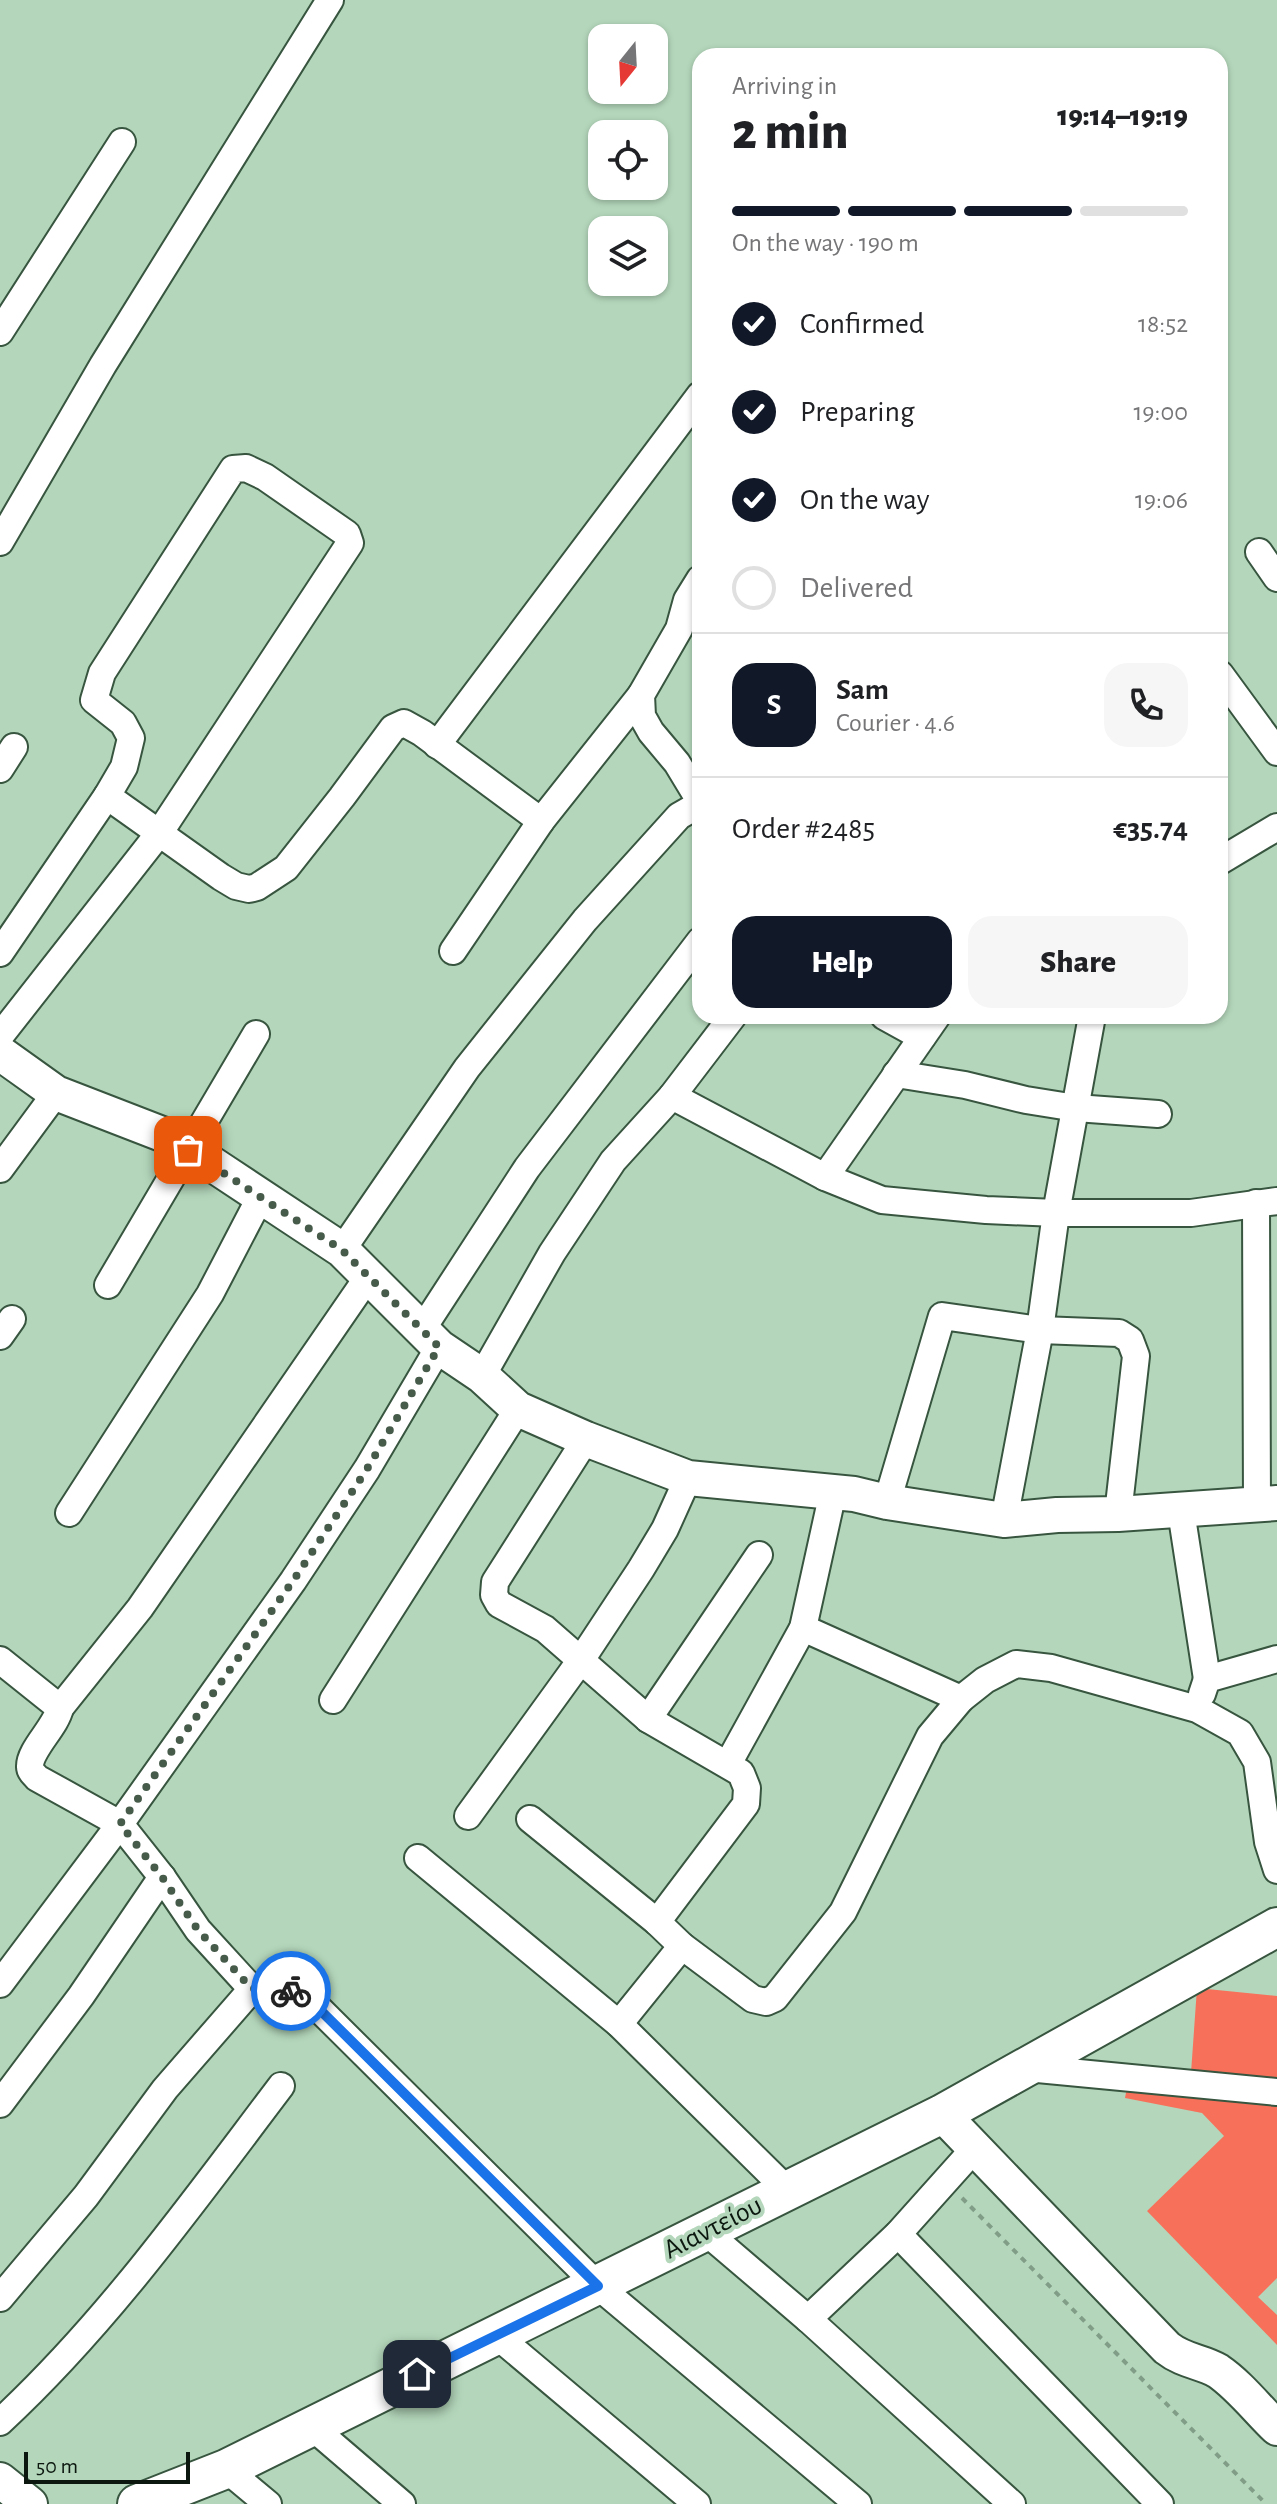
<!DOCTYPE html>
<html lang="en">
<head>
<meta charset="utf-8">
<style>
  body { margin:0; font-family:"Alegreya Sans",sans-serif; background:#f6f6f6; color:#202124; height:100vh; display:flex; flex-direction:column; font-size:30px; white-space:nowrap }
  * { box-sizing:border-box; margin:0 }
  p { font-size:26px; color:#757577 }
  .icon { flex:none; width:44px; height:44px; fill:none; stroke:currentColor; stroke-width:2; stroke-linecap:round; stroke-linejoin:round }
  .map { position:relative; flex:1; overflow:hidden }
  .sheet { position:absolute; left:692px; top:48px; width:536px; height:976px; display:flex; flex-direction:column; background:#fff; border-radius:24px; box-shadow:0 2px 6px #0004 }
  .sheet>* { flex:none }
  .needle { width:52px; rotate:198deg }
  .buttons { position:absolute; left:588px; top:24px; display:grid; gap:16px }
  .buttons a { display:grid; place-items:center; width:80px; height:80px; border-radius:16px; background:#fff; box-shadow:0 2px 6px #0004; font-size:40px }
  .scale { position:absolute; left:24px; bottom:20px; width:166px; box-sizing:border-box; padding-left:8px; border:4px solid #0c180f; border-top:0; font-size:22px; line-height:28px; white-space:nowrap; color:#0c180f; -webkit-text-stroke:6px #b4d7bb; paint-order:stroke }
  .pin { position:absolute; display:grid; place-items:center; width:68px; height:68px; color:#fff; margin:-34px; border-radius:16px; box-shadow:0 4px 12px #0006 }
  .courier { position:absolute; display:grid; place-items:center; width:80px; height:80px; margin:-40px; border:6px solid #1a73e8; border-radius:50%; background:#fff; color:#222; box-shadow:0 2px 10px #0007 }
  .overview em { font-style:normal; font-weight:800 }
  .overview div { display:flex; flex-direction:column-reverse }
  .overview { display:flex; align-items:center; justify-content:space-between; height:136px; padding:0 40px }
  h1 { font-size:52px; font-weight:800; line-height:60px }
  .bar { display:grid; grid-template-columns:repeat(4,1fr); gap:12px 8px; align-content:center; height:96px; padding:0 40px }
  .bar i { height:10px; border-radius:6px; background:#e0e0e0 }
  .bar .active { background:#111827 }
  .bar p { grid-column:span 4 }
  .line { display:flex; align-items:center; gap:20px; padding:0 40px; border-top:2px solid #e0e0e0 }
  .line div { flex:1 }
  .round { display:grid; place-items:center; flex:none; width:84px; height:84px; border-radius:24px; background:#f6f6f6 }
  ol { padding:0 40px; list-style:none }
  li { display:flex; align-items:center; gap:24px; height:88px }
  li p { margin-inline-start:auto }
  li .icon { padding:8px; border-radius:50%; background:#111827; color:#fff; stroke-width:4 }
  li:last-child { color:#757577 }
  li i { width:44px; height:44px; border:4px solid #e0e0e0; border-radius:50% }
  .primary-button { display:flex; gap:16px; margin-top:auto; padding:16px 40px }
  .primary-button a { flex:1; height:92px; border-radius:24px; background:#111827; color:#fff; font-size:32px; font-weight:800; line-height:92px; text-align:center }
  .primary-button a+a { background:#f6f6f6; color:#202124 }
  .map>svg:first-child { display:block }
  .forest { fill:#f7715a }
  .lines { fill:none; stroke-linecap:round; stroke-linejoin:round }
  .minor-casing { stroke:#37553f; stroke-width:30 }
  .tertiary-casing { stroke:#37553f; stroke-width:38 }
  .secondary-casing { stroke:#37553f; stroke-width:42 }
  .path { stroke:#819d87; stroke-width:4; stroke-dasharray:6 6; stroke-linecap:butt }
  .minor { stroke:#fff; stroke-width:26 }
  .tertiary { stroke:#fff; stroke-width:34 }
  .secondary { stroke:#fff; stroke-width:38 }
  .done { stroke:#475b4b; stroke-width:8; stroke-dasharray:0 14.4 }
  .route { stroke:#1a73e8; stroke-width:10 }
  .labels { text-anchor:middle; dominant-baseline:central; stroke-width:8; stroke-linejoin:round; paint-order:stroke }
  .street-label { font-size:28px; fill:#0c180f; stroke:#b4d7bb }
</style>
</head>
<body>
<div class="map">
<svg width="1277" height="2504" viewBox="0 0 1277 2504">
  <rect width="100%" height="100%" fill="#b4d7bb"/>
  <!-- forest -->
  <path class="forest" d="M 1197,1988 L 1277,1996 L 1277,2278 L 1258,2297 L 1277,2315 L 1277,2345 L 1147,2211 L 1224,2136 L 1202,2113 L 1125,2098 L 1128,2082 L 1190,2087 Z"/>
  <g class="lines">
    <defs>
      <g id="minor">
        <path d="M 0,332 L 122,142"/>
        <path d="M 0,542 L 103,365 L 330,0"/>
        <path d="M 1259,552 L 1277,578"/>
        <path d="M 700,579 L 687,600 L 679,629 L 641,695 L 642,716 L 651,732 L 677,763 L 700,801"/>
        <path d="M 1220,674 L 1277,752"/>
        <path d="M 437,745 L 700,395"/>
        <path d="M 0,769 L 14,747"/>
        <path d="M 107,796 L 221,877 L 236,886 L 249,889 L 257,887 L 286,868 L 342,797 L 393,728 L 404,723 L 422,733 L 541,821"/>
        <path d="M 1220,861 L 1277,827"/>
        <path d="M 453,951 L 541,821 L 641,695"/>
        <path d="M 0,953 L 107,796 L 124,767 L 131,738 L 123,723 L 94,700 L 102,673 L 233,469 L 246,468 L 265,477 L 347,534 L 350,543 L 160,832 L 0,1036"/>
        <path d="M 884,1016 L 922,1037"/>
        <path d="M 896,1074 L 965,1085 L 1026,1100 L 1076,1108 L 1158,1114"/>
        <path d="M 672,1096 L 733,1016"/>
        <path d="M 0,1169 L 56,1093"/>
        <path d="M 825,1177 L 937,1016"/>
        <path d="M 1256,1203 L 1257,1506"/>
        <path d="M 342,1250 L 467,1068 L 585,920 L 679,816 L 700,804"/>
        <path d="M 108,1285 L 256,1034"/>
        <path d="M 421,1331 L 527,1168 L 700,941"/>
        <path d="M 0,1336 L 12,1319"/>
        <path d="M 482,1376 L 552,1253 L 613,1161 L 672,1096 L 825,1177 L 882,1200 L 986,1210 L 1056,1213 L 1191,1213 L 1277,1201"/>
        <path d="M 586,1439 L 495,1582 L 494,1595 L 499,1604 L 545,1629 L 648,1719 L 741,1773 L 747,1788 L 746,1804 L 657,1922"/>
        <path d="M 887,1502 L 942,1316 L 1040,1330 L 1119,1333 L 1130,1340 L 1136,1356 L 1118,1514"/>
        <path d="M 1181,1511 L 1207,1679"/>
        <path d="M 69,1513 L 210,1294 L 261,1196"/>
        <path d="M 1004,1520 L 1040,1330 L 1056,1213 L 1092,1016"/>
        <path d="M 803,1628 L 961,1699"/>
        <path d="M 0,1660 L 60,1708 C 56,1727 29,1750 30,1767 C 30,1772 34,1774 37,1778 L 120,1824 L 162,1877 L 198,1930 L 252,1989 C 272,1986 287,1989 306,1996 L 598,2286 L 858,2504"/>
        <path d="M 1202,1694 L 1207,1679 L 1277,1659"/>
        <path d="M 333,1700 L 518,1409"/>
        <path d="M 60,1708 L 140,1608 L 368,1277"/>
        <path d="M 648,1719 L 759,1555"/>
        <path d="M 728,1764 L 803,1628 L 833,1492"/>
        <path d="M 468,1816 L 581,1660 L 641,1569 L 665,1529 L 688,1478"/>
        <path d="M 530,1819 L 657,1922 L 682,1946 L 753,1999 L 766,2002 L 775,1998 L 843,1912 L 930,1736 L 961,1699 L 985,1680 L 1016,1664 L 1051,1668 L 1197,1709 L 1240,1733 L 1257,1762 L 1268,1842 L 1277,1870"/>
        <path d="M 418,1858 L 619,2024 L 787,2190"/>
        <path d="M 0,1984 L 120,1824 L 293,1581 L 367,1469 L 439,1347"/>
        <path d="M 619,2024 L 682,1946"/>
        <path d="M 1027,2068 L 1277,2092"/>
        <path d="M 0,2104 L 81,1996 L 162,1877"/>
        <path d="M 706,2232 L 808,2319 L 1012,2504"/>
        <path d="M 898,2234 L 1160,2504"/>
        <path d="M 0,2298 L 86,2196 L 165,2089 L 252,1989"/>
        <path d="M 808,2319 L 898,2234 L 975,2148"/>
        <path d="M 496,2335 L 697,2504"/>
        <path d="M 0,2422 C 107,2323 193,2202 281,2086"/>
        <path d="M 311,2426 L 402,2504"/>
        <path d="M 226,2469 L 268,2504"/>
      </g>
      <g id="tertiary">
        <path d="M 0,1053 L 56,1093 L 162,1134 L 212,1164 L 342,1250 L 439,1347 L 482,1376 L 518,1409 L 586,1439 L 688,1478 L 854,1494 L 887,1502 L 1004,1520 L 1057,1515 L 1118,1514 L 1277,1503"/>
        <path d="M 942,2114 L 1167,2348 C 1185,2362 1201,2361 1218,2371 C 1240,2386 1258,2410 1277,2428"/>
        <path d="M 0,2480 L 30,2504"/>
      </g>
      <path id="secondary" d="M 137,2504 L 226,2469 L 942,2114 L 1277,1927"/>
    </defs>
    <!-- minor casing -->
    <use href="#minor" class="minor-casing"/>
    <!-- tertiary casing -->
    <use href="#tertiary" class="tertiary-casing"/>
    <!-- secondary casing -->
    <use href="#secondary" class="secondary-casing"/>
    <!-- path -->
    <path class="path" d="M 962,2198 L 1266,2504"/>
    <!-- minor -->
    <use href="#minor" class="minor"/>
    <!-- tertiary -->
    <use href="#tertiary" class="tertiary"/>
    <!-- secondary -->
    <use href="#secondary" class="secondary"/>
  </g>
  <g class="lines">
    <!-- done -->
    <path class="done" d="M 188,1150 L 342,1250 L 439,1347 L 367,1469 L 293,1581 L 120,1824 L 162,1877 L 198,1930 L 252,1989 L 268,1987 L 291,1991"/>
    <!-- route -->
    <path class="route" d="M 291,1991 L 306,1996 L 598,2286 L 417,2374"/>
  </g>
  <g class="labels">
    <!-- street labels -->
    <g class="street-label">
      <text transform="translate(713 2228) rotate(-27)">Αιαντείου</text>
    </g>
  </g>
</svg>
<div class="buttons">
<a><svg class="needle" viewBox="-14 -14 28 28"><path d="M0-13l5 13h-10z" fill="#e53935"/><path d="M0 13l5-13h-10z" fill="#757577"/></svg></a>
<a><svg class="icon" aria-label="locate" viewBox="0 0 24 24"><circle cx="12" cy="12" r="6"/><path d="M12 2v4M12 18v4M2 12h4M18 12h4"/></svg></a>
<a><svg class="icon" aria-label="layers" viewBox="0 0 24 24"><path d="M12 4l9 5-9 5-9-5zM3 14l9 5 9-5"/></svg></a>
</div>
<div class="scale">50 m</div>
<div class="pin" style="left:188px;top:1150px;background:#ea580c"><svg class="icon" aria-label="bag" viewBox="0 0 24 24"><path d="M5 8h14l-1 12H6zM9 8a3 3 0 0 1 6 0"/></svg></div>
<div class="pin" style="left:417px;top:2374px;background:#1f2937"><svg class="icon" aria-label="home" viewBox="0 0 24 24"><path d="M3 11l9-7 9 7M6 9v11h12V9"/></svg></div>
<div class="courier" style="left:291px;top:1991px"><svg class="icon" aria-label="bike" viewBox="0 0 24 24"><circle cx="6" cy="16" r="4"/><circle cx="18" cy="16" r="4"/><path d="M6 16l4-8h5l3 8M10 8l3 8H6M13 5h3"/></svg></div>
<section class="sheet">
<div class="overview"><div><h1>2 min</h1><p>Arriving in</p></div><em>19:14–19:19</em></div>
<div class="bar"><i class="active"></i><i class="active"></i><i class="active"></i><i></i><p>On the way · 190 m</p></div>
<ol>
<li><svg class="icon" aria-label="check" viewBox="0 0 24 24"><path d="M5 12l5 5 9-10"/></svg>Confirmed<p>18:52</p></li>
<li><svg class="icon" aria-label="check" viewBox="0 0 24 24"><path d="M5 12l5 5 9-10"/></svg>Preparing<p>19:00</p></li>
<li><svg class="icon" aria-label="check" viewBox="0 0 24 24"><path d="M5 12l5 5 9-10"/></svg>On the way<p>19:06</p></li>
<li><i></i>Delivered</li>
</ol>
<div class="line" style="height:144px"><b class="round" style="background:#111827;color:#fff">S</b><div><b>Sam</b><p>Courier · 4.6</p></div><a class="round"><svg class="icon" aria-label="phone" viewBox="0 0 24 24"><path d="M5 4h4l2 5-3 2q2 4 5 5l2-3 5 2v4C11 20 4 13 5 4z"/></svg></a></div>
<div class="line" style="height:104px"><div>Order #2485</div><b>€35.74</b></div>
<div class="primary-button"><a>Help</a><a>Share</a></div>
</section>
</div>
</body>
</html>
